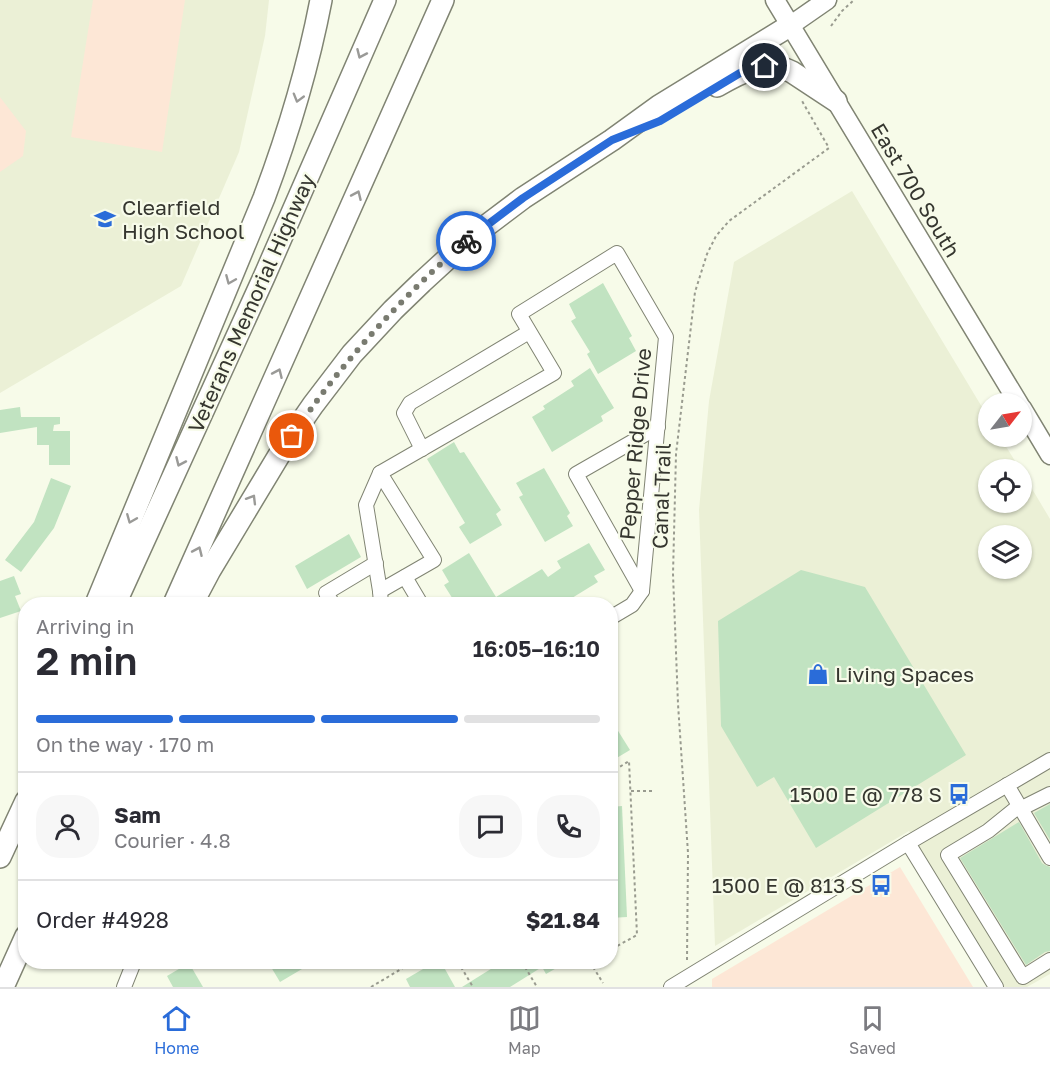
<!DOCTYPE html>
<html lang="en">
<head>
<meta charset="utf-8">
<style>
  body { margin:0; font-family:"Golos Text",sans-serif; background:#f7f7f7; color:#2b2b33; height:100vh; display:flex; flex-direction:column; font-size:22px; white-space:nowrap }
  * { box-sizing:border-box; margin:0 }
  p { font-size:20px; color:#7c7c81 }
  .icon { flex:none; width:33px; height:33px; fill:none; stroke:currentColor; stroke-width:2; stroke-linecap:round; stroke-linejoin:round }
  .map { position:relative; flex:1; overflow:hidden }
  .panel { position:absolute; left:18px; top:597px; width:600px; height:372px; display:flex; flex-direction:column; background:#fff; border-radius:24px; box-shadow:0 2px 4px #0004 }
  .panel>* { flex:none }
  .needle { width:39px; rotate:59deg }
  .buttons { position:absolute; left:978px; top:393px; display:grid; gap:12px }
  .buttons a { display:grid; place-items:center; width:54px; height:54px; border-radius:50%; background:#fff; box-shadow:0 2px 4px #0004; font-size:30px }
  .pin { position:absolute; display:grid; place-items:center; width:51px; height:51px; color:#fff; margin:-26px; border:3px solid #fff; border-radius:50%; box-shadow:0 2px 6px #0007 }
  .courier { position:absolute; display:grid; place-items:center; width:60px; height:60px; margin:-30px; border:4px solid #2a6cd9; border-radius:50%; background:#fff; color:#222; box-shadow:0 2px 8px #0007 }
  .headline em { font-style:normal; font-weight:600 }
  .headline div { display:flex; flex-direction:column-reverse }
  .headline { display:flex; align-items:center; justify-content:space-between; height:102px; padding:0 18px }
  h1 { font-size:39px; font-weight:600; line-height:45px }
  .bar { display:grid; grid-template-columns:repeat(4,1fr); gap:9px 6px; align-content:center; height:72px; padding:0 18px }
  .bar i { height:8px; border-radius:4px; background:#e1e1e2 }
  .bar .selected { background:#2a6cd9 }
  .bar p { grid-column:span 4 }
  .line { display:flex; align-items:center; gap:15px; padding:0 18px; border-top:2px solid #e1e1e2 }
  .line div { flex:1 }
  .round { display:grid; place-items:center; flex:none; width:63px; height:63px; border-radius:24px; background:#f7f7f7 }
  .menu { display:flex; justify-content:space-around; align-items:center; height:84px; border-top:2px solid #e1e1e2; background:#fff; font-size:16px; color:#7c7c81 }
  .menu a { display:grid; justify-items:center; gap:3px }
  .menu .selected { color:#2a6cd9 }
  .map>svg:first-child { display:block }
  .built { fill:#ebf0d6; fill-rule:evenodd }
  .green { fill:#fde7d6 }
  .building { fill:#c1e3c1 }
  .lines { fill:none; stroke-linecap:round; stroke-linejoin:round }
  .minor-casing { stroke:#808473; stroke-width:16 }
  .major-casing { stroke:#808473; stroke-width:21 }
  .highway-casing { stroke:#808473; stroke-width:24 }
  .path { stroke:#999b8f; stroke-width:2; stroke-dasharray:3 3; stroke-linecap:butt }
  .minor { stroke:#fff; stroke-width:14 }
  .major { stroke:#fff; stroke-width:18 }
  .highway { stroke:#fff; stroke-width:21 }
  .oneway { stroke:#9a9a97 }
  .done { stroke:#797b70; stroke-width:6; stroke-dasharray:0 10.8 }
  .route { stroke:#2a6cd9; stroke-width:8 }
  .labels { text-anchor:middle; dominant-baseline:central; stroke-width:4.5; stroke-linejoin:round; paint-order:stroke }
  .street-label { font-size:21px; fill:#35362f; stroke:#f7fbe9 }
  .poi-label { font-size:21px; fill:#35362f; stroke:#f7fbe9; text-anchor:start }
</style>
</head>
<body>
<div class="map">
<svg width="1050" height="987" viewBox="0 0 1050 987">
  <rect width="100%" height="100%" fill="#f7fbe9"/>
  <!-- built -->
  <g class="built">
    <path d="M 0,0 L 269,0 L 265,36 L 239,152 L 181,286 L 0,393 Z"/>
    <path d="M 852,191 L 988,417 L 988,436 L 1000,437 L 1020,469 L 988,470 L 988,502 L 1022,502 L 1022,472 L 1050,519 L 1050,974 L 1027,987 L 1002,987 L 909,831 L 715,946 L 699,510 L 709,401 L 734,262 ZM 988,536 L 1022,536 L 1022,568 L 988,568 Z"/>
  </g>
  <!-- green -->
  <g class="green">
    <path d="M 93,0 L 185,0 L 162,152 L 71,137 Z"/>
    <path d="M 0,97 L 26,131 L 23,156 L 0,172 Z"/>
    <path d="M 900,867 L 973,987 L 712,987 L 712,979 Z"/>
  </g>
  <!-- building -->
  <g class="building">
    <path d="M 603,283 L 632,336 L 629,338 L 636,351 L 598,374 L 587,354 L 590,352 L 571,321 L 576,318 L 569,304 Z"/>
    <path d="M 590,368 L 614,408 L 601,416 L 603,421 L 552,452 L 532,417 L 545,409 L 543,406 L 574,386 L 571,381 Z"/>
    <path d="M 20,407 L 21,417 L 60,417 L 60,424 L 54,425 L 53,431 L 70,431 L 70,465 L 49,465 L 49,445 L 37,445 L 37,427 L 0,433 L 0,410 Z"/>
    <path d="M 454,442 L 460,453 L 464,452 L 501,510 L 496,514 L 502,525 L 470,544 L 459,527 L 465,523 L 427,459 Z"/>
    <path d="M 544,468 L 570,513 L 567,516 L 573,526 L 545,542 L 519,497 L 523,495 L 516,483 Z"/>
    <path d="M 51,478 L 71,486 L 54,528 L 21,572 L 5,560 L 34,522 Z"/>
    <path d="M 349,534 L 361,557 L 307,589 L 295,566 Z"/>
    <path d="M 589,543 L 605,570 L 594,576 L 598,582 L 572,598 L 576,604 L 456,604 L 444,585 L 449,582 L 442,570 L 469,553 L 496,597 L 542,569 L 548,577 L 561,568 L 557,561 Z"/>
    <path d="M 801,570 L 865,587 L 966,755 L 816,848 L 774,777 L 757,787 L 721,726 L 718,621 Z"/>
    <path d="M 14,576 L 21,594 L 15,596 L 21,611 L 0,618 L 0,581 Z"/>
    <path d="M 610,718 L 630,750 L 610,762 Z"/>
    <path d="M 1050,804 L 1050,840 L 1034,813 Z"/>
    <path d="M 622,806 L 627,917 L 610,918 L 610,807 Z"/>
    <path d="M 1019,822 L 1042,863 L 1045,865 L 1050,867 L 1050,951 L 1045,952 L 1026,965 L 960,858 Z"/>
    <path d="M 268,962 L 298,962 L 302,969 L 280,982 Z"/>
    <path d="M 435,962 L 441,962 L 455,987 L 410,987 L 406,979 Z"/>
    <path d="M 502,962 L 567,962 L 546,974 L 542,967 L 510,987 L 462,987 Z"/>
    <path d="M 189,963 L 203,987 L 173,987 L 167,976 Z"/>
  </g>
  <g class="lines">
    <defs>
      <g id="minor">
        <path d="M 422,449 L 404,413 L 410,403 L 529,332"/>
        <path d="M 405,577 L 421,604"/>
        <path d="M 380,591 L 434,560 L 380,473"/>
        <path d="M 642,591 L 576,474 L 658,427"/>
        <path d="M 333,604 L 326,593 L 376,563"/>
        <path d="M 381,604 L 380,591 L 366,505 L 380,473 L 554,373 L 519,314 L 617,253 L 666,337 L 642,591 L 632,605 L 610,618"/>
        <path d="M 1007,785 L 1050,858"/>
        <path d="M 1019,806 L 988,831 L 948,855 L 1023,977 L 1050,960"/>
        <path d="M 1020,809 L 1050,794"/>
        <path d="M 908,843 L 996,987"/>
        <path d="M 124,987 L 134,962"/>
        <path d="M 671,987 L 908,843 L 1050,760"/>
      </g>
      <g id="major">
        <path d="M 775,0 L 1019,404"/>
        <path d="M 791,25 L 827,0"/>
        <path d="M 1022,408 L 1050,455"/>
      </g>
      <g id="highway">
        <path d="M 717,86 C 739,73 766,58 792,72 L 836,101"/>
        <path d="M 96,604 L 264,198 C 288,134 308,68 321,0"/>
        <path d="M 115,604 L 264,277 L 385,0"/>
        <path d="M 174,604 L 443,0"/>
        <path d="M 192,604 L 210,570 L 284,447 L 313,405 L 352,354 L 393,310 L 422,282 L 470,238 L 523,198 L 612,140 L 659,106 L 791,25"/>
        <path d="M 0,857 L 26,801"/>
        <path d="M 3,987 L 26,936"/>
      </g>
    </defs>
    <!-- minor casing -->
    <use href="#minor" class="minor-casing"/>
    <!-- major casing -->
    <use href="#major" class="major-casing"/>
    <!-- highway casing -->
    <use href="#highway" class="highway-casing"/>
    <!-- path -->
    <g class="path">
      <path d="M 831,26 L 842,11 L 854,0"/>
      <path d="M 610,773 L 629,761 L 637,935 L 610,950"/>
      <path d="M 631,791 L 652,791"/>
      <path d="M 687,960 L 688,853 L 678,704 L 673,574 L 676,454 L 695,292 L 707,254 L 716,236 L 729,221 L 829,148 L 802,101"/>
      <path d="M 458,962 L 473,987"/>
      <path d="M 522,962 L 537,987"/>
      <path d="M 590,962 L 603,983"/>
      <path d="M 371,987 L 413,962"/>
    </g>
    <!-- minor -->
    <use href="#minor" class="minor"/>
    <!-- major -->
    <use href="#major" class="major"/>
    <!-- highway -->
    <use href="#highway" class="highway"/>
  </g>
  <!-- one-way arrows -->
  <defs><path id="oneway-chevron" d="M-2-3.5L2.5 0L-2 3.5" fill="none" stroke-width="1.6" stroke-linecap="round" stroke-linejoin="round" transform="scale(1.5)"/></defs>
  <g class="oneway">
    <use href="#oneway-chevron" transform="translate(361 54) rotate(114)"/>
    <use href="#oneway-chevron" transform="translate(298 98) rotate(106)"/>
    <use href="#oneway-chevron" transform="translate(357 195) rotate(-66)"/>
    <use href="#oneway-chevron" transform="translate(230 280) rotate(113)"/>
    <use href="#oneway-chevron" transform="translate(278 373) rotate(-66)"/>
    <use href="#oneway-chevron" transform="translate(180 462) rotate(114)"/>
    <use href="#oneway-chevron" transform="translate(252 499) rotate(-59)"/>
    <use href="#oneway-chevron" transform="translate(131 519) rotate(112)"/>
    <use href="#oneway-chevron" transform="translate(198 551) rotate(-66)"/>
  </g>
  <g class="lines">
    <!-- done -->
    <path class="done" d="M 292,436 C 341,363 400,299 466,241"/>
    <!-- route -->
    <path class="route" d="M 466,241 L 523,198 L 612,140 L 660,121 L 740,73 L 754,68 L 765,66"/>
  </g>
  <!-- icons -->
  <defs>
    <symbol id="school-bare" viewBox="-9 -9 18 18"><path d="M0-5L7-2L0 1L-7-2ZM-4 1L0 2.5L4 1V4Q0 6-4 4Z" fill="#2a6cd9" stroke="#f7fbe9" stroke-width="2.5" paint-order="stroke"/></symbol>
    <symbol id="shop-bare" viewBox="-9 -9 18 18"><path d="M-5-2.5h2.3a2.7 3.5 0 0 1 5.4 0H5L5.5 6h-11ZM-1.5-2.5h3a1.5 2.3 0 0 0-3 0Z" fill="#2a6cd9" stroke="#f7fbe9" stroke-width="2.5" paint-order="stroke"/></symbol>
    <symbol id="bus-bare" viewBox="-9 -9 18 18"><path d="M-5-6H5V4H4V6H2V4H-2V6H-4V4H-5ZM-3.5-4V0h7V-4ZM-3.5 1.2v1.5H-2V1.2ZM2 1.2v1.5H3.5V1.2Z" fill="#2a6cd9" stroke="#f7fbe9" stroke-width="2.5" paint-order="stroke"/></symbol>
  </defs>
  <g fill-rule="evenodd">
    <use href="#school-bare" x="90" y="204" width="30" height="30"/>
    <use href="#shop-bare" x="803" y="659" width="30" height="30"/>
    <use href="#bus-bare" x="944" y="779" width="30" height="30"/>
    <use href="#bus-bare" x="866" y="870" width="30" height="30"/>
  </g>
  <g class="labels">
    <!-- street labels -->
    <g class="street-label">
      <text transform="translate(916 190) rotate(59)">East 700 South</text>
      <text transform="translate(251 303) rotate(-66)">Veterans Memorial Highway</text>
      <text transform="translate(635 444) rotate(-85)">Pepper Ridge Drive</text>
      <text transform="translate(661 496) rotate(-88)">Canal Trail</text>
    </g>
    <!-- poi labels -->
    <g class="poi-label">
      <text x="122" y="207">Clearfield<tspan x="122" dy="24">High School</tspan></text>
      <text x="835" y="674">Living Spaces</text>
      <text x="942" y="794" text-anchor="end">1500 E @ 778 S</text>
      <text x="864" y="885" text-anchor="end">1500 E @ 813 S</text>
    </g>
  </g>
</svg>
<div class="buttons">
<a><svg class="needle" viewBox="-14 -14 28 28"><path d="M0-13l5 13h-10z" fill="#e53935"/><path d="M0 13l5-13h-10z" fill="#7c7c81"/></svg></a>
<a><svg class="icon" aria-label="locate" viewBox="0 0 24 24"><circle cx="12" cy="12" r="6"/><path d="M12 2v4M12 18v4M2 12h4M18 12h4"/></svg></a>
<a><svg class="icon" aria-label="layers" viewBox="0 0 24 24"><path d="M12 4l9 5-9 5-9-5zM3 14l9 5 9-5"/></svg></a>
</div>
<div class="pin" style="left:292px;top:436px;background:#ea580c"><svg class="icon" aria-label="bag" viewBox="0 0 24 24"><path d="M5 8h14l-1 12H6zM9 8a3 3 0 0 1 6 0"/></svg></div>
<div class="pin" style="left:765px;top:66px;background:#1f2937"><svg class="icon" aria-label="home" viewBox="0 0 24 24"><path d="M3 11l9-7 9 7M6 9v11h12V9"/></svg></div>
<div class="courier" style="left:466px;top:241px"><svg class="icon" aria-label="bike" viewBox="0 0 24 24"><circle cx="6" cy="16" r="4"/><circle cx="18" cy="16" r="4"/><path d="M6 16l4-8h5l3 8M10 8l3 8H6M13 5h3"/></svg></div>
<section class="panel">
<div class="headline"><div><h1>2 min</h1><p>Arriving in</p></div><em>16:05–16:10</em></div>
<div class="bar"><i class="selected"></i><i class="selected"></i><i class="selected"></i><i></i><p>On the way · 170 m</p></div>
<div class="line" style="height:108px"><a class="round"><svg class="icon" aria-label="person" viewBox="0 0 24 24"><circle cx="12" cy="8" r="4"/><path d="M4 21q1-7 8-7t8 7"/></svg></a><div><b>Sam</b><p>Courier · 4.8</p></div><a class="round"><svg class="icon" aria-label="chat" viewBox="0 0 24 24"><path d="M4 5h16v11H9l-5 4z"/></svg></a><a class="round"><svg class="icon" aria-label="phone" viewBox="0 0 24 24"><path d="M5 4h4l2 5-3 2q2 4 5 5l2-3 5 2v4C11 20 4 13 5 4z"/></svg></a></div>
<div class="line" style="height:78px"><div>Order #4928</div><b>$21.84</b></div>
</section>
</div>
<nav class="menu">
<a class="selected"><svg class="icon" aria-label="home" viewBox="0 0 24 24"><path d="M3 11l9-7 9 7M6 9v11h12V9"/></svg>Home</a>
<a><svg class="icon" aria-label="map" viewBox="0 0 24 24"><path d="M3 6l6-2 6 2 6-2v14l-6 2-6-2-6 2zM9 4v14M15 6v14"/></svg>Map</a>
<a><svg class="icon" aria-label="saved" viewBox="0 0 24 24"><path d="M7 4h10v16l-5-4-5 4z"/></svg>Saved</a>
</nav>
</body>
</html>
